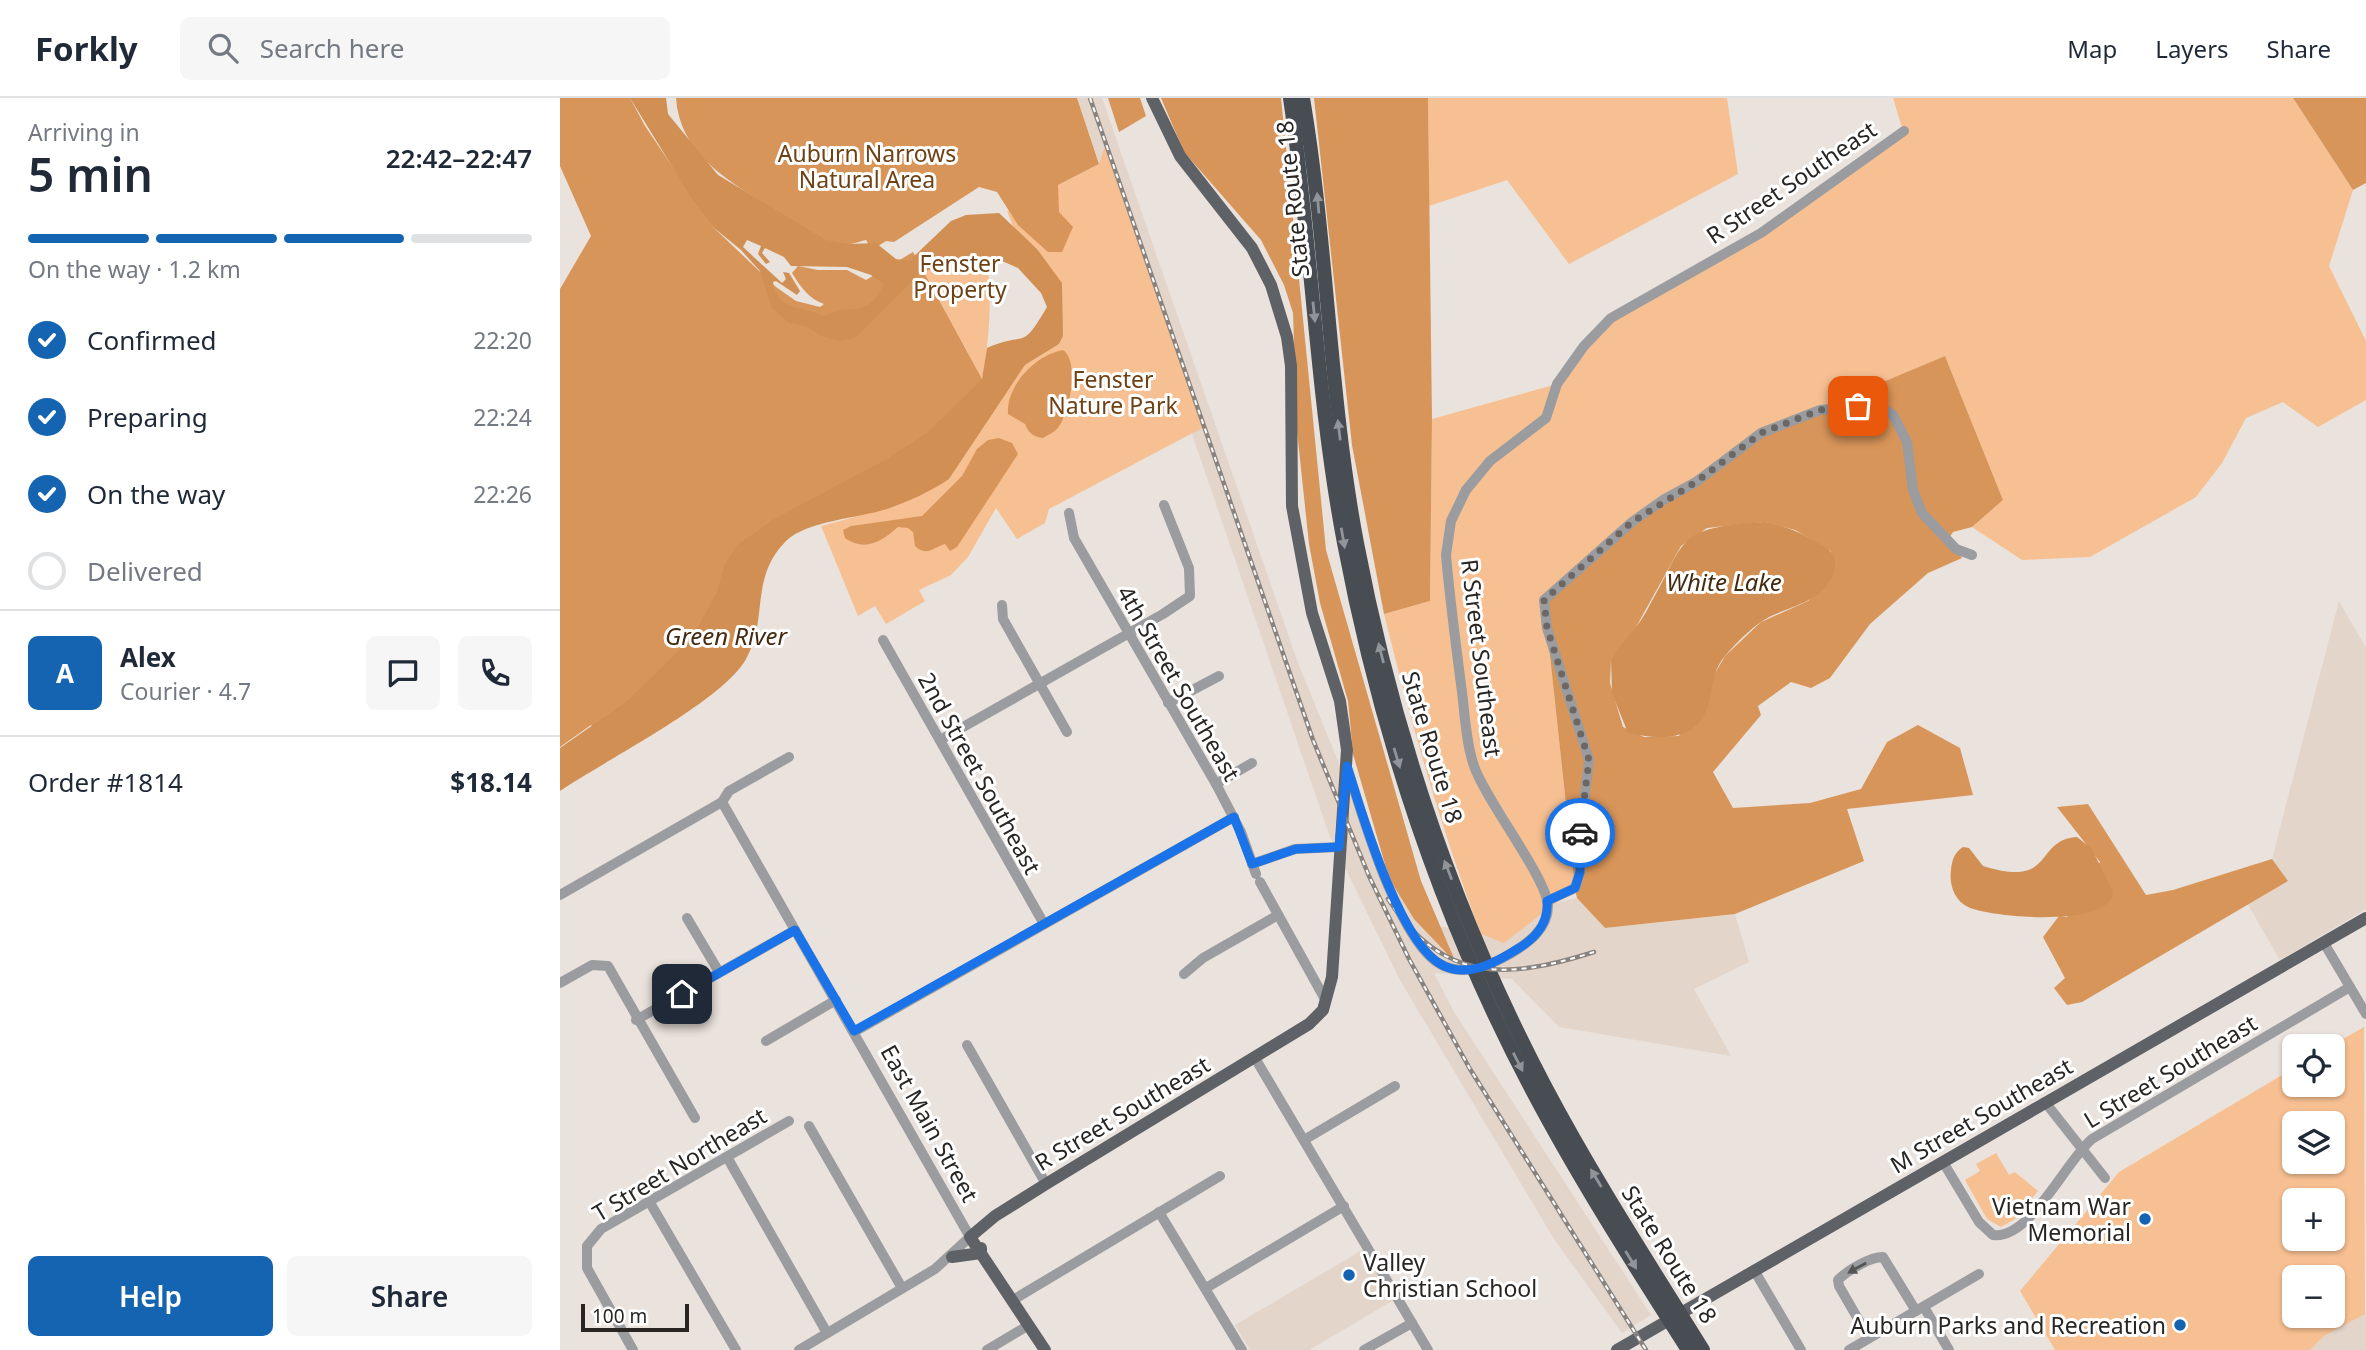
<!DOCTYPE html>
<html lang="en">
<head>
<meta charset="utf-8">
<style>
  body { margin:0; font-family:"Noto Sans",sans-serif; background:#f6f6f7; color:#1f2937; height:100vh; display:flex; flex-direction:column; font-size:26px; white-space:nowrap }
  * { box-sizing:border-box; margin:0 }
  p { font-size:23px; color:#747a83 }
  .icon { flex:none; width:38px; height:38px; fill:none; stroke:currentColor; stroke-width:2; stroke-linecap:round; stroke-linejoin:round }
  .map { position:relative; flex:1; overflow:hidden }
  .sheet { display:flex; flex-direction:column; background:#fff; width:560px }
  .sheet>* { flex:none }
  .tools { position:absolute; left:1722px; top:936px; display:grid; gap:14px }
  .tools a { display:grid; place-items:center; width:63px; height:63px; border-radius:10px; background:#fff; box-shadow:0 2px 5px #0004; font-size:35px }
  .scale { position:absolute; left:21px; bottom:18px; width:108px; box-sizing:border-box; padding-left:7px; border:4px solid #282523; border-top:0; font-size:19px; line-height:24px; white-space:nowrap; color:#282523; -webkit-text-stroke:5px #fff; paint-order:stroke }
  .pin { position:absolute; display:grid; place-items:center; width:60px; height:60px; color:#fff; margin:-30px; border-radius:14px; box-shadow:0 4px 10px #0006 }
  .courier { position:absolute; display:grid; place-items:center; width:70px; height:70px; margin:-35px; border:5px solid #1a73e8; border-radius:50%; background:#fff; color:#222; box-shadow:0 2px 9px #0007 }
  .overview em { font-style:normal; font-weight:600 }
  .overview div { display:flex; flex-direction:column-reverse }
  .overview { display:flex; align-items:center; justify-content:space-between; height:119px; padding:0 28px }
  h1 { font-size:46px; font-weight:600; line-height:52px }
  .bar { display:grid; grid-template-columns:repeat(4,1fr); gap:10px 7px; align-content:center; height:84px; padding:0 28px }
  .bar i { height:9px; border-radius:5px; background:#e0e1e3 }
  .bar .current { background:#1464b2 }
  .bar p { grid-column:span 4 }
  .line { display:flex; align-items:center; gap:18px; padding:0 28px; border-top:2px solid #e0e1e3 }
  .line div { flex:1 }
  .round { display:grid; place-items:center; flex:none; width:74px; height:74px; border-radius:10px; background:#f6f6f7 }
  ol { padding:0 28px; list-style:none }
  li { display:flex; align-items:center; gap:21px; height:77px }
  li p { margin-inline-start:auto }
  li .icon { padding:7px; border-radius:50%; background:#1464b2; color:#fff; stroke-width:4 }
  li:last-child { color:#747a83 }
  li i { width:38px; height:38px; border:4px solid #e0e1e3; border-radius:50% }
  .cta { display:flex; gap:14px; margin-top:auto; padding:14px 28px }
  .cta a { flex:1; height:80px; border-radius:10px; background:#1464b2; color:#fff; font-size:28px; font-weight:600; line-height:80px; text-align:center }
  .cta a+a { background:#f6f6f7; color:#1f2937 }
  header { display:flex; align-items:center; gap:42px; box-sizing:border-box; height:98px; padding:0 35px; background:#fff; border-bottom:2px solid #e0e1e3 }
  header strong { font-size:33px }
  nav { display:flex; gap:38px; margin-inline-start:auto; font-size:24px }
  .search { width:490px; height:63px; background:#f6f6f7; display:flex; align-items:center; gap:18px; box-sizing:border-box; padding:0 24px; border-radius:10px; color:#747a83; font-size:26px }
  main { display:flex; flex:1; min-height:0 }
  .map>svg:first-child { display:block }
  .built { fill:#e3d5ca }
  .green { fill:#f7c092; fill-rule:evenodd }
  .forest { fill:#d89559; fill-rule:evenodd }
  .water { fill:#d18f53; fill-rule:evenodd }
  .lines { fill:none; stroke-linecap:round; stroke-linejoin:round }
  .minor { stroke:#9a9c9f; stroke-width:10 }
  .major { stroke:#5e6267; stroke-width:12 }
  .highway { stroke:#484d53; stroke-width:14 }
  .rail-casing { stroke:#89837f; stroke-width:4.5 }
  .rail { stroke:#fff; stroke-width:2; stroke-dasharray:5; stroke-linecap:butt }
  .oneway { fill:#919498 }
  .oneway2 { fill:#565555 }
  .done { stroke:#6c6764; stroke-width:7; stroke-dasharray:0 12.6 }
  .route { stroke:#1a73e8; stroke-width:9 }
  .poi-dot { fill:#1464b2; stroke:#fff; stroke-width:2.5 }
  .labels { text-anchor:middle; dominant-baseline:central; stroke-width:6; stroke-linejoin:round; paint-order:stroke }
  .park-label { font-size:23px; fill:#6f4215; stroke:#fff }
  .street-label { font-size:23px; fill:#282523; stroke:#fff }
  .poi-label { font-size:23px; fill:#282523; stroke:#fff; text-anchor:end }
  .water-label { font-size:24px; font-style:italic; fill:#452a0f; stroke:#fff }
</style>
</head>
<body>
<header>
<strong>Forkly</strong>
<div class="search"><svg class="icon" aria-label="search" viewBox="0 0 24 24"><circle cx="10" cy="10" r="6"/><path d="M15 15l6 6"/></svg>Search here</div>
<nav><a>Map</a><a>Layers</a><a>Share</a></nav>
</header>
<main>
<section class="sheet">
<div class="overview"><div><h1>5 min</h1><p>Arriving in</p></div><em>22:42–22:47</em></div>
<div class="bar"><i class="current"></i><i class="current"></i><i class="current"></i><i></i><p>On the way · 1.2 km</p></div>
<ol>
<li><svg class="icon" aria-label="check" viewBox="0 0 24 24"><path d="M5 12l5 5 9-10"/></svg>Confirmed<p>22:20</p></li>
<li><svg class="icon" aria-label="check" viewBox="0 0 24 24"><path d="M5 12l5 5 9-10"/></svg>Preparing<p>22:24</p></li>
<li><svg class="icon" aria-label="check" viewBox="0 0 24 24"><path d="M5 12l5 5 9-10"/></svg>On the way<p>22:26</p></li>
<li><i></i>Delivered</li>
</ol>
<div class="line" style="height:126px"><b class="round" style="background:#1464b2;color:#fff">A</b><div><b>Alex</b><p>Courier · 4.7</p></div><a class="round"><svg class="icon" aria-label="chat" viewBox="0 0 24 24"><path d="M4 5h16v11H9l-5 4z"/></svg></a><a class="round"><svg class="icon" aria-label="phone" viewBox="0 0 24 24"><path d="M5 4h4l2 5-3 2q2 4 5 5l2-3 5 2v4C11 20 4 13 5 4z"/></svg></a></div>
<div class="line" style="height:91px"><div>Order #1814</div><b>$18.14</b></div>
<div class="cta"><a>Help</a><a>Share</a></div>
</section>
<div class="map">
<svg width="1806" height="1252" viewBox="0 0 1806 1252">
  <rect width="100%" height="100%" fill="#eae2dc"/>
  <!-- built -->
  <g class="built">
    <path d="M 517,0 L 542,0 L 738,565 L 816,756 L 868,826 L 921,836 L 975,810 L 1017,800 L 1045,830 L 1175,816 L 1189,864 L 1134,891 L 1171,958 L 999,929 L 952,881 L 874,875 L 894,914 L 1091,1217 L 1062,1235 L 994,1141 L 840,882 L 770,739 Z"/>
    <path d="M 1779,503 L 1806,550 L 1806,811 L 1720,862 L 1687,805 L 1727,783 L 1712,761 Z"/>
    <path d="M 804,1151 L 834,1202 L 749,1252 L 690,1252 L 675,1227 Z"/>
    <path d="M 1806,1215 L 1806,1252 L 1750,1252 L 1764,1238 Z"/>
  </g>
  <!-- green -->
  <g class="green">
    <path d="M 868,0 L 1167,0 L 1178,76 L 1009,166 L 947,82 L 869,108 Z"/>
    <path d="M 1333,0 L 1733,0 L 1793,92 L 1769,168 L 1806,243 L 1806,302 L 1758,329 L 1723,304 L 1686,320 L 1662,365 L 1636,399 L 1530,459 L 1462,462 L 1412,429 L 1443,402 L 1385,258 L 1209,333 L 984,502 L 1015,790 L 944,845 L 921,836 C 881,731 851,625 824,516 L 870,503 L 872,321 L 997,286 L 1051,220 L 1201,135 L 1343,33 Z"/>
    <path d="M 546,45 L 644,329 L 489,411 L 485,425 L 457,441 L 436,410 L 408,459 L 391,477 L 359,492 L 365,503 L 326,526 L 315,508 L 298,518 L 261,428 C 305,416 350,406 389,381 L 465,267 L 499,246 L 477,151 L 454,131 L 447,113 L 539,66 Z"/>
    <path d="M 425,152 C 433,194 430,238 422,281 L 361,168 Z"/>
    <path d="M 1804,929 L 1805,1216 L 1764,1238 L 1750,1252 L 1495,1252 L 1460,1193 L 1559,1074 L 1734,970 L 1734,987 L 1773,987 L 1771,948 ZM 1734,1026 L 1773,1026 L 1773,1064 L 1734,1064 ZM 1734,1102 L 1773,1102 L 1773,1141 L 1734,1141 ZM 1734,1180 L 1773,1180 L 1773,1218 L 1734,1218 Z"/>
    <path d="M 1436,1055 L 1449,1077 L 1455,1074 L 1478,1093 L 1455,1121 L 1441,1129 L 1427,1121 L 1405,1082 L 1420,1073 L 1416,1066 Z"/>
  </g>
  <!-- forest -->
  <g class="forest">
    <path d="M 0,0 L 70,0 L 85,28 L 153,129 L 216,189 L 236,203 L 260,209 L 264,206 C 249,201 240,188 232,175 L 238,168 L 258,172 L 287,172 L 306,182 L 353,154 L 422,281 L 416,306 L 265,400 L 40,642 L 31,627 L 0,649 L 0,191 L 31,138 L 0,68 Z"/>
    <path d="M 116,0 L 517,0 L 539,66 L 498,87 L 499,114 L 513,129 L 502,154 L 488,154 L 458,127 L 437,94 L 419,89 L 334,144 L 326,143 L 312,152 L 306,142 C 294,145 282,150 269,146 C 253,141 233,124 219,115 C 175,86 120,60 116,0 Z"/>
    <path d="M 548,0 L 580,0 L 586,18 L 559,34 Z"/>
    <path d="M 601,0 L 721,0 L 766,452 L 861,783 L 896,865 L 854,821 L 829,780 L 793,656 L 788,603 L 760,505 L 749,446 L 737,333 L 733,215 L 724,187 L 701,142 L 624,54 Z"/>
    <path d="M 754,0 L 868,0 L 872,321 L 870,503 L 824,516 L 792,347 Z"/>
    <path d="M 1733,0 L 1806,0 L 1806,85 L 1793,92 Z"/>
    <path d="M 503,252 C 520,263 510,316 497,331 C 493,335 487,337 483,340 C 473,339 468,334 465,326 L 448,316 C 446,288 475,257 503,252 Z"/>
    <path d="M 1385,258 L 1443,402 L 1412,429 L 1393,434 L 1389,440 L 1402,460 L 1368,475 L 1310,526 L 1270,580 L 1251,590 L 1231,584 L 1198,608 L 1201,617 L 1153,674 L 1173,710 L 1250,705 L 1301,691 L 1327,644 L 1358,627 L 1400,650 L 1413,697 L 1287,711 L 1304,763 L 1175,816 L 1045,830 L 1017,800 L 1015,790 L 984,502 L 1055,439 L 1201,335 ZM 1205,424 L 1235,432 L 1271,453 L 1274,471 L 1268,485 L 1248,503 L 1201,524 L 1165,558 L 1119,638 L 1084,639 L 1063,629 L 1050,585 L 1051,562 L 1071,538 L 1121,448 L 1147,430 Z"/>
    <path d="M 439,340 L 452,345 L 458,356 L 397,449 L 390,453 L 385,446 C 372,450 367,459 355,448 L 353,434 L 348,430 L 338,429 C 321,444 305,454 285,440 L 283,432 L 291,428 L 362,418 L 402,378 L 417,351 L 428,342 Z"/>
    <path d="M 1528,706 L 1586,797 L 1613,792 L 1712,761 L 1728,783 L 1522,904 L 1507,907 L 1494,890 L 1505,880 L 1483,839 L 1499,818 L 1507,819 L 1540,764 L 1497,709 Z"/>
  </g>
  <!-- water -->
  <g class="water">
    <path d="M 70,0 L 106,0 L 108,16 L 158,77 L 266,142 L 289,146 L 316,145 L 336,161 L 349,163 L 391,123 L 406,117 L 439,115 L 477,151 L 502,185 L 503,238 L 499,246 L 465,267 L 389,381 C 370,394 349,403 327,411 C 299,420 246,423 226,443 C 189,480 209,521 186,561 C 163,603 44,663 0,693 L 0,650 L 66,604 L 132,540 L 157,494 L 164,468 L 177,447 L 214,421 L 325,362 L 368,334 L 422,281 L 427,250 C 468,232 460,255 487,209 L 481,195 L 458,170 L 433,159 L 407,158 L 360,175 L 295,240 L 279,243 L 261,238 L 246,228 L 229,225 L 212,210 L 200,173 L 181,152 L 153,129 L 132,101 ZM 187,142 L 201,148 L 198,156 L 206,166 L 210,164 L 202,155 L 205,150 L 224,159 L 231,168 L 287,169 L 311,177 L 324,186 C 303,225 296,202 264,218 C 246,209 214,212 213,184 L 216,183 L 237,197 L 240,193 L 229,175 L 223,174 L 226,181 L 222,185 L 183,149 Z"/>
    <path d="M 1205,424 C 1226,428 1241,435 1260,446 C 1270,451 1277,457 1275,470 C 1267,505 1229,507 1204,522 C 1190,531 1176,545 1165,558 C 1144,582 1158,616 1130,632 C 1112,643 1087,639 1068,635 L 1052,595 L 1051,562 C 1059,546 1077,531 1086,514 C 1129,440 1112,430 1205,424 Z"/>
    <path d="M 1517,739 L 1532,751 L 1553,794 C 1551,830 1432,820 1408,809 C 1394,802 1389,786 1391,772 C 1392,762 1394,755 1403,749 L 1409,750 L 1423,768 C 1496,791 1473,742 1517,739 Z"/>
  </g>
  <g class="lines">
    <!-- minor -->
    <g class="minor">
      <path d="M 509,415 L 514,440 L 656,686 L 681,734 L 696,776"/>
      <path d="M 442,507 L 443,521 L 507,634"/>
      <path d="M 323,542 L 484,826"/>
      <path d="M 608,605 L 659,578"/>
      <path d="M 380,642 L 603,516 L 630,498 L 629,470 L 604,407"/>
      <path d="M 788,672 C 802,717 839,844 880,866 C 903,879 929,868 950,856 C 968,845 988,831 988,808 C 987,780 926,703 914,668 C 906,645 905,618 902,594 C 896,548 890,503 886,457 L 891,423 L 906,392 L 930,363 L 986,320 L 997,286 L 1024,248 L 1051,220 L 1201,135 L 1344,33"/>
      <path d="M 656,686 L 692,665"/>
      <path d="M 162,704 L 410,1139 L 375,1171 L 239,1252"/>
      <path d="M 692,766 L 735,751 L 779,749"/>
      <path d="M 700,784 L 766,903"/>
      <path d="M 0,797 L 162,704 L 169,693 L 229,659"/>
      <path d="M 987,803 L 1015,790 L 1020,774 L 1018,757 L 1029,662 L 987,530 L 984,502 L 1072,424 L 1103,402 L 1136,384 L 1201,335 L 1260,312 L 1317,307 L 1333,317 L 1347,344 L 1353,392 L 1362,415 L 1396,451 L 1412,457"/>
      <path d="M 127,820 L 159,874"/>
      <path d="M 1764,845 L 1806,916"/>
      <path d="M 624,876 L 643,860 L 718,817"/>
      <path d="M 0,885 L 32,867 L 48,868 L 135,1020"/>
      <path d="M 76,922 L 235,832"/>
      <path d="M 294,934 L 674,719"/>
      <path d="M 206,943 L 276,902"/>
      <path d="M 407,947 L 486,1086"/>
      <path d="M 695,960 L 868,1252"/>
      <path d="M 1485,1004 L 1545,1080"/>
      <path d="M 249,1028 L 342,1190"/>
      <path d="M 744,1042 L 835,988"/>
      <path d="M 167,1059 L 267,1235"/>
      <path d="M 1383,1064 L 1419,1124 L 1433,1137 C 1470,1142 1505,1064 1532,1041 L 1790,889"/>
      <path d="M 89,1103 L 176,1252"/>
      <path d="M 599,1114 L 682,1252"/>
      <path d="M 1194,1172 L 1241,1252"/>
      <path d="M 646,1190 L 784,1108"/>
      <path d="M 453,1202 L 660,1078"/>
      <path d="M 1364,1209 L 1389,1252"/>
      <path d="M 1309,1240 L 1279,1188 L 1278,1182 C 1288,1172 1310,1159 1323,1159 L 1356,1213"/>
      <path d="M 73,1252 L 27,1170 L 27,1148 L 41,1131 L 229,1023"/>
      <path d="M 427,1252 L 469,1227"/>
      <path d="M 804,1252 L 852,1225"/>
      <path d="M 1289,1252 L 1419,1176"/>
    </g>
    <!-- major -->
    <g class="major">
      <path d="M 392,1159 L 421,1155 L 421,1150"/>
      <path d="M 485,1252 L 410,1139 L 435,1118 L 486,1086 L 749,926 L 763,912 L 772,879 L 787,652 L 780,603 L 752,515 L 732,408 L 731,268 L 727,239 L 711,187 L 692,150 L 620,58 L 592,0"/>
      <path d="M 1057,1252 L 1806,820"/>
    </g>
    <!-- highway -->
    <g class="highway">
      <path d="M 730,0 C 752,148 756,298 784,445 C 820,635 882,823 973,994 C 1020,1083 1074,1167 1128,1252"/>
      <path d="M 743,0 C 768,148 769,298 797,445 C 833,634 895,817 985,988 C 1033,1079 1089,1165 1143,1252"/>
    </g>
    <defs>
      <g id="rail">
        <path d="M 530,0 L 753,642 L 809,778 L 849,861 L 910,971 L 1086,1252"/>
        <path d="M 828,801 C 883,885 946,882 1034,854"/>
      </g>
    </defs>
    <!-- rail casing -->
    <use href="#rail" class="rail-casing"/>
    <!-- rail -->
    <use href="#rail" class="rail"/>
  </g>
  <!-- one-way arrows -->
  <defs><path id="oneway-solid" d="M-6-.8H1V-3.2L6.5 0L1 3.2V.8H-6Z" transform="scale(1.75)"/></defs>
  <g class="oneway">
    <use href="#oneway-solid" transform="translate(758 105) rotate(-95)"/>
    <use href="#oneway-solid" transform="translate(754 214) rotate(84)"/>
    <use href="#oneway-solid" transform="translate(779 332) rotate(-97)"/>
    <use href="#oneway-solid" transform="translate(783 440) rotate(80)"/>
    <use href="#oneway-solid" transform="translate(821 555) rotate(-104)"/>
    <use href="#oneway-solid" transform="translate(837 660) rotate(73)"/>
    <use href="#oneway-solid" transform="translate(888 772) rotate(-111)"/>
    <use href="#oneway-solid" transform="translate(958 964) rotate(63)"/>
    <use href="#oneway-solid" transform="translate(1036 1080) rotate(-121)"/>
    <use href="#oneway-solid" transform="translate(1071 1162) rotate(58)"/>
  </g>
  <use class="oneway2" href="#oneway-solid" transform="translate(1297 1170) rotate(151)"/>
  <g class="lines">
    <!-- done -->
    <path class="done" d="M 1020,735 L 1029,662 L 987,530 L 984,502 L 1072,424 L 1136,384 L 1201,335 L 1260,312 L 1298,308"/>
    <!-- route -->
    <path class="route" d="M 122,896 L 235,832 L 294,933 L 674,719 L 692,766 L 736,751 L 779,749 L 787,668 C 801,713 840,849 884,868 C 908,879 933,866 954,853 C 974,842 989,827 987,803 L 1015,790 L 1020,774 L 1020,735"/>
  </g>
  <!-- markers -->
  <g class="poi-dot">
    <circle cx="1585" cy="1121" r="7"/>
    <circle cx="789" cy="1177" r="7"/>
    <circle cx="1620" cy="1227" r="7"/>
  </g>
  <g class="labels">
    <!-- park labels -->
    <g class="park-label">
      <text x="307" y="55">Auburn Narrows<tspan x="307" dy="26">Natural Area</tspan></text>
      <text x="400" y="165">Fenster<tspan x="400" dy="26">Property</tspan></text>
      <text x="553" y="281">Fenster<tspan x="553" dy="26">Nature Park</tspan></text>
    </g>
    <!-- street labels -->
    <g class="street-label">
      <text transform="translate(1231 84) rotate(-34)">R Street Southeast</text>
      <text transform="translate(732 101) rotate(-96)">State Route 18</text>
      <text transform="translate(922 560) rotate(83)">R Street Southeast</text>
      <text transform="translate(619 585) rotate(60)">4th Street Southeast</text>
      <text transform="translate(873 649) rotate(73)">State Route 18</text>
      <text transform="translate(420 675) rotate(61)">2nd Street Southeast</text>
      <text transform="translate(1610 973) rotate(-31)">L Street Southeast</text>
      <text transform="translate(562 1015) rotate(-31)">R Street Southeast</text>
      <text transform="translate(1421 1017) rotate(-30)">M Street Southeast</text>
      <text transform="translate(370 1025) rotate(61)">East Main Street</text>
      <text transform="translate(119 1066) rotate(-31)">T Street Northeast</text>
      <text transform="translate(1110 1156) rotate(58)">State Route 18</text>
    </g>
    <!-- poi labels -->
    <g class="poi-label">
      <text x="1571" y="1108">Vietnam War<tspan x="1571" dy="26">Memorial</tspan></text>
      <text x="803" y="1164" text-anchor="start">Valley<tspan x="803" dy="26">Christian School</tspan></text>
      <text x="1606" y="1227">Auburn Parks and Recreation</text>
    </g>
    <!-- water labels -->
    <g class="water-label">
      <text x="1164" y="483">White Lake</text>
      <text x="166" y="537">Green River</text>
    </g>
  </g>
</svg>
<div class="tools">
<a><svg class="icon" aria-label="locate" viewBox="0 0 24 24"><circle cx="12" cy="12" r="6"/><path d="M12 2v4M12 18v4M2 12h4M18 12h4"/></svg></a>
<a><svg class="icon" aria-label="layers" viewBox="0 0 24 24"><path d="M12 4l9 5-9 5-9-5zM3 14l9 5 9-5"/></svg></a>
<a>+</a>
<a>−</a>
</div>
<div class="scale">100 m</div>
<div class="pin" style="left:1298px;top:308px;background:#ea580c"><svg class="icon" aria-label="bag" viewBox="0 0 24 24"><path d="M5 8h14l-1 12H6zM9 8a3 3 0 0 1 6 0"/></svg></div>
<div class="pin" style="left:122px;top:896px;background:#1f2937"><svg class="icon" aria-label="home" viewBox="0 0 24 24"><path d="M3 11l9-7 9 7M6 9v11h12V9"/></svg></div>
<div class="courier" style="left:1020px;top:735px"><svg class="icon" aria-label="car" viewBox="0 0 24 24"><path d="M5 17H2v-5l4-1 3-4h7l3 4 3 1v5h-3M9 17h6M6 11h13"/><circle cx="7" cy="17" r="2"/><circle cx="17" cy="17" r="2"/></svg></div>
</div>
</main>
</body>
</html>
